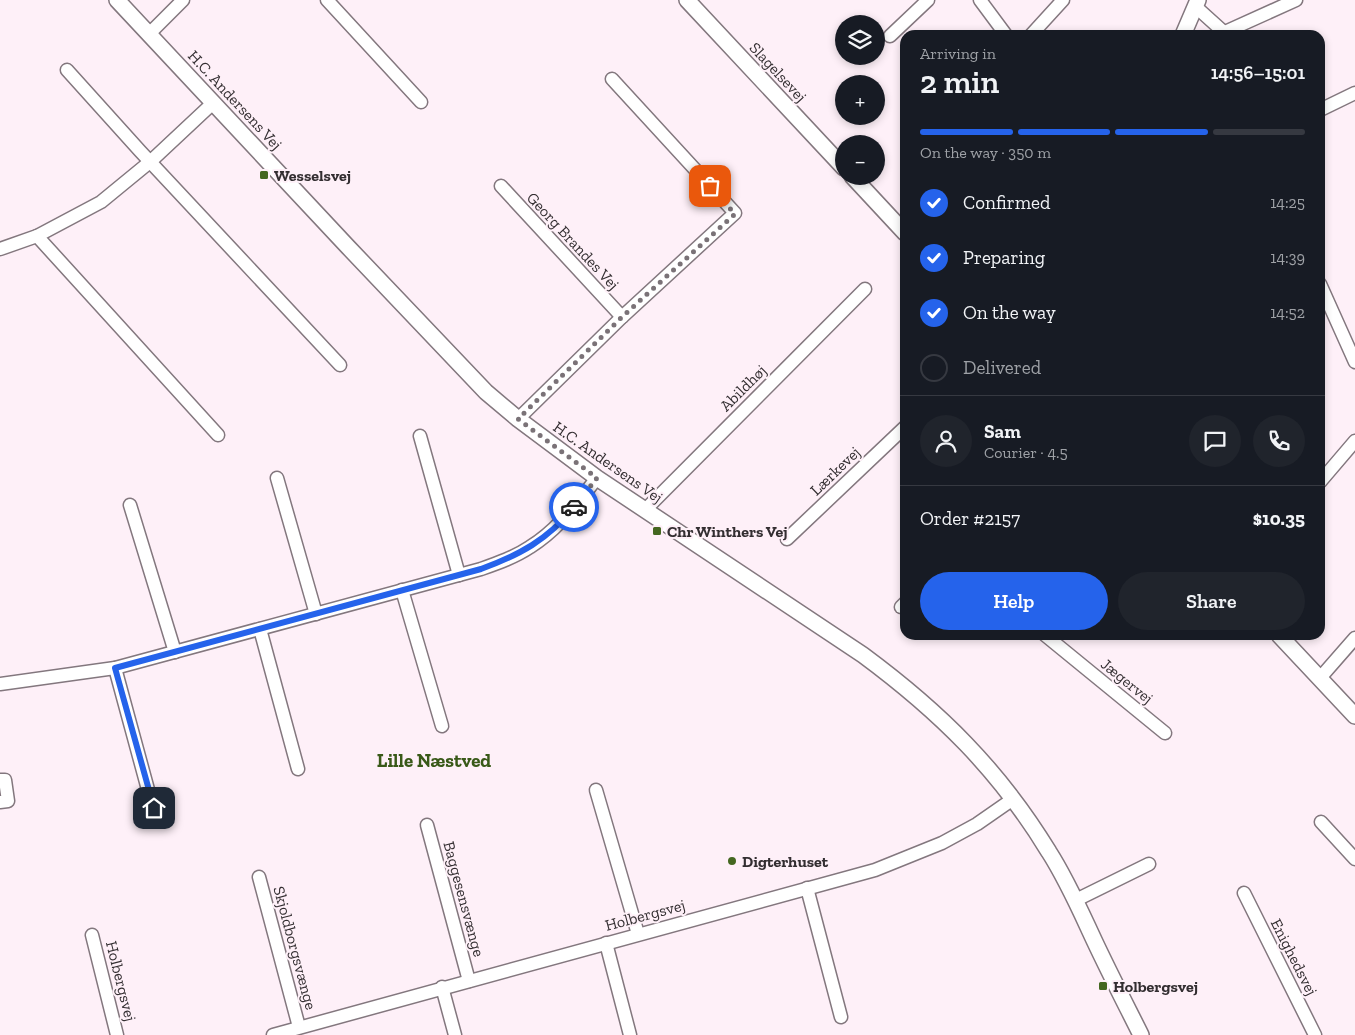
<!DOCTYPE html>
<html lang="en">
<head>
<meta charset="utf-8">
<style>
  body { margin:0; font-family:"Zilla Slab",serif; background:#20242c; color:#f1f3f6; height:100vh; display:flex; flex-direction:column; font-size:19px; white-space:nowrap }
  * { box-sizing:border-box; margin:0 }
  p { font-size:16px; color:#9ea1a6 }
  .icon { flex:none; width:28px; height:28px; fill:none; stroke:currentColor; stroke-width:2; stroke-linecap:round; stroke-linejoin:round }
  .map { position:relative; flex:1; overflow:hidden }
  .side { position:absolute; left:900px; top:30px; width:425px; height:610px; display:flex; flex-direction:column; background:#171b24; border-radius:15px; box-shadow:0 2px 8px #0003 }
  .side>* { flex:none }
  .controls { position:absolute; left:835px; top:15px; display:grid; gap:10px }
  .controls a { display:grid; place-items:center; width:50px; height:50px; border-radius:50%; background:#171b24; box-shadow:0 2px 8px #0003; font-size:25px }
  .pin { position:absolute; display:grid; place-items:center; width:42px; height:42px; color:#fff; margin:-21px; border-radius:10px; box-shadow:0 2px 8px #0006 }
  .courier { position:absolute; display:grid; place-items:center; width:50px; height:50px; margin:-25px; border:4px solid #2563eb; border-radius:50%; background:#fff; color:#222; box-shadow:0 1px 6px #0007 }
  .summary em { font-style:normal; font-weight:600 }
  .summary div { display:flex; flex-direction:column-reverse }
  .summary { display:flex; align-items:center; justify-content:space-between; height:85px; padding:0 20px }
  h1 { font-size:32px; font-weight:600; line-height:38px }
  .bar { display:grid; grid-template-columns:repeat(4,1fr); gap:8px 5px; align-content:center; height:60px; padding:0 20px }
  .bar i { height:6px; border-radius:4px; background:#363941 }
  .bar .on { background:#2563eb }
  .bar p { grid-column:span 4 }
  .line { display:flex; align-items:center; gap:12px; padding:0 20px; border-top:1px solid #363941 }
  .line div { flex:1 }
  .round { display:grid; place-items:center; flex:none; width:52px; height:52px; border-radius:26px; background:#20242c }
  ol { padding:0 20px; list-style:none }
  li { display:flex; align-items:center; gap:15px; height:55px }
  li p { margin-inline-start:auto }
  li .icon { padding:5px; border-radius:50%; background:#2563eb; color:#fff; stroke-width:4 }
  li:last-child { color:#9ea1a6 }
  li i { width:28px; height:28px; border:2px solid #363941; border-radius:50% }
  .cta { display:flex; gap:10px; margin-top:auto; padding:10px 20px }
  .cta a { flex:1; height:58px; border-radius:30px; background:#2563eb; color:#fff; font-size:20px; font-weight:600; line-height:58px; text-align:center }
  .cta a+a { background:#20242c; color:#f1f3f6 }
  .map>svg:first-child { display:block }
  .lines { fill:none; stroke-linecap:round; stroke-linejoin:round }
  .minor-casing { stroke:#83777e; stroke-width:15 }
  .tertiary-casing { stroke:#83777e; stroke-width:18 }
  .minor { stroke:#fff; stroke-width:12 }
  .tertiary { stroke:#fff; stroke-width:15 }
  .done { stroke:#7a7277; stroke-width:5; stroke-dasharray:0 9 }
  .route { stroke:#2563eb; stroke-width:6 }
  .poi-dot { fill:#446720; stroke:#fef0f8; stroke-width:2 }
  .labels { text-anchor:middle; dominant-baseline:central; stroke-width:4; stroke-linejoin:round; paint-order:stroke }
  .street-label { font-size:16px; fill:#332e31; stroke:#fef0f8 }
  .poi-label { font-size:16px; font-weight:bold; fill:#332e31; stroke:#fef0f8; text-anchor:start }
  .quarter-label { font-size:19px; font-weight:bold; fill:#395918; stroke:#fef0f8 }
</style>
</head>
<body>
<div class="map">
<svg width="1355" height="1035" viewBox="0 0 1355 1035">
  <rect width="100%" height="100%" fill="#fef0f8"/>
  <g class="lines">
    <defs>
      <g id="minor">
        <path d="M 327,0 L 421,102"/>
        <path d="M 980,0 L 1006,35"/>
        <path d="M 1196,7 L 1227,35"/>
        <path d="M 1225,32 L 1296,0"/>
        <path d="M 149,34 L 183,0"/>
        <path d="M 1031,35 L 1063,0"/>
        <path d="M 890,36 L 928,0"/>
        <path d="M 67,70 L 140,151 L 340,365"/>
        <path d="M 1320,110 L 1355,93"/>
        <path d="M 501,186 L 622,317"/>
        <path d="M 37,236 L 218,435"/>
        <path d="M 0,249 L 37,236 L 101,202 L 151,161 L 213,103"/>
        <path d="M 1320,284 L 1355,362"/>
        <path d="M 518,419 L 622,317 L 735,213 L 612,79"/>
        <path d="M 420,436 L 459,575"/>
        <path d="M 277,478 L 316,614"/>
        <path d="M 1320,482 L 1355,441"/>
        <path d="M 130,505 L 175,652"/>
        <path d="M 645,510 L 865,289"/>
        <path d="M 787,539 L 905,427"/>
        <path d="M 402,590 L 442,726"/>
        <path d="M 901,607 L 905,603"/>
        <path d="M 260,629 L 298,769"/>
        <path d="M 1045,635 L 1165,733"/>
        <path d="M 115,668 L 153,808"/>
        <path d="M 1320,678 L 1355,638"/>
        <path d="M 0,684 L 115,668 L 481,569 C 498,563 515,557 530,547 C 558,530 577,503 597,478"/>
        <path d="M 0,780 L 5,780 L 8,801 L 0,802"/>
        <path d="M 596,790 L 638,934"/>
        <path d="M 1321,822 L 1355,859"/>
        <path d="M 427,825 L 469,981"/>
        <path d="M 259,877 L 299,1027"/>
        <path d="M 807,888 L 841,1017"/>
        <path d="M 1244,893 L 1315,1035"/>
        <path d="M 1076,900 L 1149,864"/>
        <path d="M 92,935 L 117,1035"/>
        <path d="M 606,943 L 630,1035"/>
        <path d="M 442,987 L 455,1035"/>
        <path d="M 273,1035 L 875,870 L 942,843 L 977,824 L 1013,799"/>
      </g>
      <g id="tertiary">
        <path d="M 117,0 L 348,247 L 486,392 L 518,419 L 597,478 L 863,655 C 940,712 999,770 1049,852 C 1067,880 1080,910 1094,940 C 1109,972 1125,1003 1141,1035"/>
        <path d="M 687,0 L 844,168"/>
        <path d="M 1183,35 L 1198,0"/>
        <path d="M 852,176 L 905,233"/>
        <path d="M 1279,635 L 1355,716"/>
      </g>
    </defs>
    <!-- minor casing -->
    <use href="#minor" class="minor-casing"/>
    <!-- tertiary casing -->
    <use href="#tertiary" class="tertiary-casing"/>
    <!-- minor -->
    <use href="#minor" class="minor"/>
    <!-- tertiary -->
    <use href="#tertiary" class="tertiary"/>
  </g>
  <g class="lines">
    <!-- done -->
    <path class="done" d="M 574,507 L 597,478 L 518,419 L 622,317 L 735,214 L 710,186"/>
    <!-- route -->
    <path class="route" d="M 154,808 L 115,668 L 481,569 C 519,555 548,540 574,507"/>
  </g>
  <!-- markers -->
  <g class="poi-dot">
    <rect x="259" y="170" width="10" height="10" rx="2.5"/>
    <rect x="652" y="526" width="10" height="10" rx="2.5"/>
    <circle cx="732" cy="861" r="5"/>
    <rect x="1098" y="981" width="10" height="10" rx="2.5"/>
  </g>
  <g class="labels">
    <!-- street labels -->
    <g class="street-label">
      <text transform="translate(778 72) rotate(47)">Slagelsevej</text>
      <text transform="translate(235 100) rotate(47)">H.C. Andersens Vej</text>
      <text transform="translate(573 241) rotate(47)">Georg Brandes Vej</text>
      <text transform="translate(743 388) rotate(-45)">Abildhøj</text>
      <text transform="translate(608 462) rotate(35)">H.C. Andersens Vej</text>
      <text transform="translate(835 471) rotate(-44)">Lærkevej</text>
      <text transform="translate(1127 681) rotate(39)">Jægervej</text>
      <text transform="translate(464 899) rotate(75)">Baggesensvænge</text>
      <text transform="translate(645 915) rotate(-15)">Holbergsvej</text>
      <text transform="translate(295 948) rotate(75)">Skjoldborgsvænge</text>
      <text transform="translate(1294 957) rotate(63)">Enighedsvej</text>
      <text transform="translate(121 981) rotate(76)">Holbergsvej</text>
    </g>
    <!-- poi labels -->
    <g class="poi-label">
      <text x="274" y="175">Wesselsvej</text>
      <text x="667" y="531">Chr Winthers Vej</text>
      <text x="742" y="861">Digterhuset</text>
      <text x="1113" y="986">Holbergsvej</text>
    </g>
    <!-- quarter labels -->
    <g class="quarter-label">
      <text x="434" y="760">Lille Næstved</text>
    </g>
  </g>
</svg>
<div class="controls">
<a><svg class="icon" aria-label="layers" viewBox="0 0 24 24"><path d="M12 4l9 5-9 5-9-5zM3 14l9 5 9-5"/></svg></a>
<a>+</a>
<a>−</a>
</div>
<div class="pin" style="left:710px;top:186px;background:#ea580c"><svg class="icon" aria-label="bag" viewBox="0 0 24 24"><path d="M5 8h14l-1 12H6zM9 8a3 3 0 0 1 6 0"/></svg></div>
<div class="pin" style="left:154px;top:808px;background:#1f2937"><svg class="icon" aria-label="home" viewBox="0 0 24 24"><path d="M3 11l9-7 9 7M6 9v11h12V9"/></svg></div>
<div class="courier" style="left:574px;top:507px"><svg class="icon" aria-label="car" viewBox="0 0 24 24"><path d="M5 17H2v-5l4-1 3-4h7l3 4 3 1v5h-3M9 17h6M6 11h13"/><circle cx="7" cy="17" r="2"/><circle cx="17" cy="17" r="2"/></svg></div>
<section class="side">
<div class="summary"><div><h1>2 min</h1><p>Arriving in</p></div><em>14:56–15:01</em></div>
<div class="bar"><i class="on"></i><i class="on"></i><i class="on"></i><i></i><p>On the way · 350 m</p></div>
<ol>
<li><svg class="icon" aria-label="check" viewBox="0 0 24 24"><path d="M5 12l5 5 9-10"/></svg>Confirmed<p>14:25</p></li>
<li><svg class="icon" aria-label="check" viewBox="0 0 24 24"><path d="M5 12l5 5 9-10"/></svg>Preparing<p>14:39</p></li>
<li><svg class="icon" aria-label="check" viewBox="0 0 24 24"><path d="M5 12l5 5 9-10"/></svg>On the way<p>14:52</p></li>
<li><i></i>Delivered</li>
</ol>
<div class="line" style="height:90px"><a class="round"><svg class="icon" aria-label="person" viewBox="0 0 24 24"><circle cx="12" cy="8" r="4"/><path d="M4 21q1-7 8-7t8 7"/></svg></a><div><b>Sam</b><p>Courier · 4.5</p></div><a class="round"><svg class="icon" aria-label="chat" viewBox="0 0 24 24"><path d="M4 5h16v11H9l-5 4z"/></svg></a><a class="round"><svg class="icon" aria-label="phone" viewBox="0 0 24 24"><path d="M5 4h4l2 5-3 2q2 4 5 5l2-3 5 2v4C11 20 4 13 5 4z"/></svg></a></div>
<div class="line" style="height:65px"><div>Order #2157</div><b>$10.35</b></div>
<div class="cta"><a>Help</a><a>Share</a></div>
</section>
</div>
</body>
</html>
